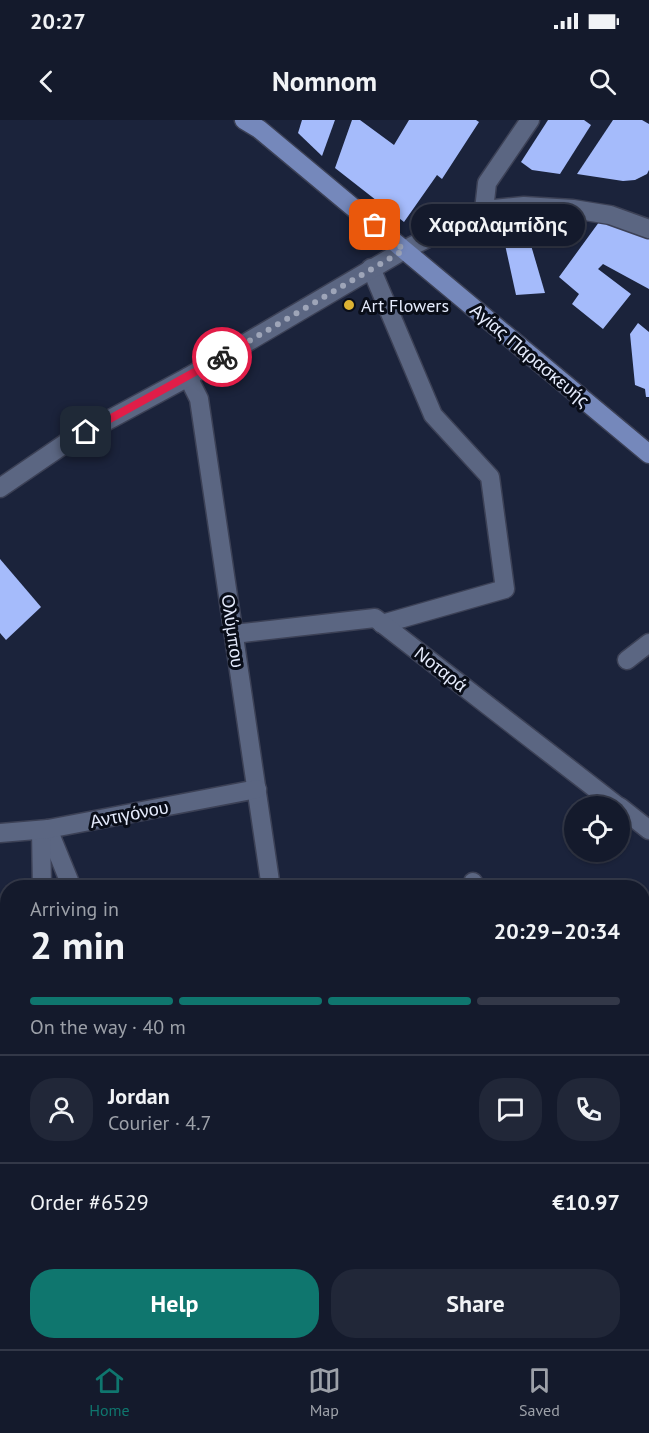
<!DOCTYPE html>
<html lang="en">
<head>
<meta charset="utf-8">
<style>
  body { margin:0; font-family:"PT Sans",sans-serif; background:#212738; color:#f1f3f6; height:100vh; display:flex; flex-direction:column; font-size:22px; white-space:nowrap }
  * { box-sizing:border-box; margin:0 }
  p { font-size:20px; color:#9da1a9 }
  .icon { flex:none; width:33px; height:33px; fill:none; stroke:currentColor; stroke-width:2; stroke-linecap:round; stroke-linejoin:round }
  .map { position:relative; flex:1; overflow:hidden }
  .side { position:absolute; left:0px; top:760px; width:650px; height:470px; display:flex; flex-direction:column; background:#141a2c; border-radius:24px 24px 0 0; box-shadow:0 2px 4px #0004,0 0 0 2px #333848 }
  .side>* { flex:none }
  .tools { position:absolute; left:564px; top:676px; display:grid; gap:12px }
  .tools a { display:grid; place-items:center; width:66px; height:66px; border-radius:50%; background:#141a2c; box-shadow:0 2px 4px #0004,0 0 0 2px #333848; font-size:30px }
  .pin { position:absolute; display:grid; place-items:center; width:51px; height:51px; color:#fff; margin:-26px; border-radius:12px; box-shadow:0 3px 9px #0006 }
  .courier { position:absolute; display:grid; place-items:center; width:60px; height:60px; margin:-30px; border:4px solid #e11d48; border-radius:50%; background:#fff; color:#222; box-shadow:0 2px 8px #0007 }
  .bubble { position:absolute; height:42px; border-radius:21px; background:#141a2c; box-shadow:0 2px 4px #0004,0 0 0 2px #333848; font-size:20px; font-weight:700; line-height:42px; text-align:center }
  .summary em { font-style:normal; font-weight:700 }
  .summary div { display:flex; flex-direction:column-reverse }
  .summary { display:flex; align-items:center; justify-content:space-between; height:102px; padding:0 30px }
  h1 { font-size:39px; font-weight:700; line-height:45px }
  .bar { display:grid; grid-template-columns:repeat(4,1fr); gap:9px 6px; align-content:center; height:72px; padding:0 30px }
  .bar i { height:8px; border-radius:4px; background:#333848 }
  .bar .active { background:#0f766e }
  .bar p { grid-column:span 4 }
  .line { display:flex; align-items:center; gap:15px; padding:0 30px; border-top:2px solid #333848 }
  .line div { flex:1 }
  .round { display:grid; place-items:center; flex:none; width:63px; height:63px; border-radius:24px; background:#212738 }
  .action { display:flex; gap:12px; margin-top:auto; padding:12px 30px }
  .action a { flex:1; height:69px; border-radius:24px; background:#0f766e; color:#fff; font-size:24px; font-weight:700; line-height:69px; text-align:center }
  .action a+a { background:#212738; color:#f1f3f6 }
  .status { display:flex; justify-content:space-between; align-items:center; height:42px; padding:0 30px; background:#141a2c; direction:ltr }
  .status svg { height:16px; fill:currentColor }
  header { display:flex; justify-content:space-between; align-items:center; height:78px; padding:0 30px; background:#141a2c; font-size:27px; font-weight:700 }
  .menu { display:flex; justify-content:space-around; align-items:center; height:84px; border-top:2px solid #333848; background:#141a2c; font-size:16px; color:#9da1a9 }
  .menu a { display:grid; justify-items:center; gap:3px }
  .menu .active { color:#0f766e }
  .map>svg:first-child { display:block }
  .green { fill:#1d2a60 }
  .building { fill:#a5bbfb }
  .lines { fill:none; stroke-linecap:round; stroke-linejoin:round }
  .minor-casing { stroke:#3c4156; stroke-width:21 }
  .major-casing { stroke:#3c4156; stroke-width:21 }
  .minor { stroke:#5b6682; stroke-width:18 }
  .major { stroke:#7588bb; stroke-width:18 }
  .done { stroke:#9ea5b8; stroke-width:6; stroke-dasharray:0 10.8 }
  .route { stroke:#e11d48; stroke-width:8 }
  .poi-dot { fill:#dcb233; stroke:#090d18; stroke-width:2 }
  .labels { text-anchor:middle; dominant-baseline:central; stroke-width:6; stroke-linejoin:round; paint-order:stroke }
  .poi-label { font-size:18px; fill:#e5ebfc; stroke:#090d18; text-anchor:start }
  .street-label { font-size:18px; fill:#e5ebfc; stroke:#090d18 }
</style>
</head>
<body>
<div class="status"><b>20:27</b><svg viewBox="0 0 49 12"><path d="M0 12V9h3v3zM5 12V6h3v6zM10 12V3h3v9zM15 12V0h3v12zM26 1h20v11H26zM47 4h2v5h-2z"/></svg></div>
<header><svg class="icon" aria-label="back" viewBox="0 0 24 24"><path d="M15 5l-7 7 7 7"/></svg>Nomnom<svg class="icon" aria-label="search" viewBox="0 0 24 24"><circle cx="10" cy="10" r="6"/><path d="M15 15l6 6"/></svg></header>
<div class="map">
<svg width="649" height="1229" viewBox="0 0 649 1229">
  <rect width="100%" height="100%" fill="#1b233b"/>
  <!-- green -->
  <path class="green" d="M 464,1223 L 464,1222 L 544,1223 L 539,1229 L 465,1229 Z"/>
  <!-- building -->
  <g class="building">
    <path d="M 302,0 L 335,0 L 322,36 L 298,13 Z"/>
    <path d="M 352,0 L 360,0 L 394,25 L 409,0 L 476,0 L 479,2 L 442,59 L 437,55 L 404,102 L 335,48 Z"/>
    <path d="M 548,0 L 584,0 L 591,5 L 560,54 L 532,50 L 521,42 Z"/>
    <path d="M 613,0 L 642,0 L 649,4 L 649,50 L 647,54 L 635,60 L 623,61 L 577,54 Z"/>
    <path d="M 602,98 L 649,114 L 649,169 L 603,144 L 598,149 L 631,174 L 603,209 L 572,184 L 579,174 L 559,157 Z"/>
    <path d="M 528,115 L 545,173 L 516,175 L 504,120 Z"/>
    <path d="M 638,203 L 649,212 L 649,277 L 646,277 L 645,269 L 635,265 L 630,214 Z"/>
    <path d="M 0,439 L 41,487 L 6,520 L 0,513 Z"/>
    <path d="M 642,1186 L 649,1186 L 649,1218 L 642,1217 Z"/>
  </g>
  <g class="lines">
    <defs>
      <g id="minor">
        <path d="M 484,90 L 487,63 L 530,0"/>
        <path d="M 371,148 L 433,295 L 490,357 L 505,469 L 382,504"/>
        <path d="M 188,257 L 199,279 L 271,768"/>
        <path d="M 0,368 L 66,323 L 188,257 L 404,130 L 484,90 L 524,86 L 573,89 L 610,95 L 649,109"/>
        <path d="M 234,514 L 375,498 L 619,687"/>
        <path d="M 627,540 L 649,523"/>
        <path d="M 620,687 L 649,710"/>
        <path d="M 48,709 L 72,768"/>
        <path d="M 41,710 L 42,768"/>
        <path d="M 0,713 L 48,709 L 257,669"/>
        <path d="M 471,768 L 473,762"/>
        <path d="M 642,887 L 649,888"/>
        <path d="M 0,1011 L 8,1011"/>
        <path d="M 642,1136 L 649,1128"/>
        <path d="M 0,1169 L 8,1170"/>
        <path d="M 599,1222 L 599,1229"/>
        <path d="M 263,1229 L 265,1222"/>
        <path d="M 557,1229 L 563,1222"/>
      </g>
      <path id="major" d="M 244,0 L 259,9 L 649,334"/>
    </defs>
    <!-- minor casing -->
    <use href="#minor" class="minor-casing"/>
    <!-- major casing -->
    <use href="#major" class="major-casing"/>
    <!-- minor -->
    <use href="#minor" class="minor"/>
    <!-- major -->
    <use href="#major" class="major"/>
  </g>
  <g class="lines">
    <!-- done -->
    <path class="done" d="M 222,237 L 404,130 L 375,105"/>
    <!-- route -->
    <path class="route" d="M 86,312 L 222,237"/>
  </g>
  <!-- markers -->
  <circle class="poi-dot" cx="349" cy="185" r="6"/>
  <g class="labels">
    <!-- poi labels -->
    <g class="poi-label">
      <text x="361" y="185">Art Flowers</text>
    </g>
    <!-- street labels -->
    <g class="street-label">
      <text transform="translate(530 235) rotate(40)">Αγίας Παρασκευής</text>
      <text transform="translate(233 511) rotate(82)">Ολύμπου</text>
      <text transform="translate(441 549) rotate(38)">Νοταρά</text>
      <text transform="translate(129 694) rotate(-11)">Αντιγόνου</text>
    </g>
  </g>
</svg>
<div class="tools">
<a><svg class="icon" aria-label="locate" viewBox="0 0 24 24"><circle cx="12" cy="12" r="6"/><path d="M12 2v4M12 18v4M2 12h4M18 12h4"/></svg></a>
</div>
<div class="pin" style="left:375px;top:105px;background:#ea580c"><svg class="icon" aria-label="bag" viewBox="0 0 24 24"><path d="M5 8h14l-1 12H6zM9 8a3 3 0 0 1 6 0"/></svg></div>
<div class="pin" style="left:86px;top:312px;background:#1f2937"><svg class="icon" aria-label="home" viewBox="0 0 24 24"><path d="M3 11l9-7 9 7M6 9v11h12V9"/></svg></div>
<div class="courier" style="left:222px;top:237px"><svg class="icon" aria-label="bike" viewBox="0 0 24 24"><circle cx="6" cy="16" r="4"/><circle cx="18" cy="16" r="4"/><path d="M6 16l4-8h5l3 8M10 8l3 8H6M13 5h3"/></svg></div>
<div class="bubble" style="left:411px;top:84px;width:174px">Χαραλαμπίδης</div>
<section class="side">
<div class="summary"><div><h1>2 min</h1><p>Arriving in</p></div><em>20:29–20:34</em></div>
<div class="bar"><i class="active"></i><i class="active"></i><i class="active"></i><i></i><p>On the way · 40 m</p></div>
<div class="line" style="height:108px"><a class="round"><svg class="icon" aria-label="person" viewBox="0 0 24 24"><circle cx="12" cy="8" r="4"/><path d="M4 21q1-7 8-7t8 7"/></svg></a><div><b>Jordan</b><p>Courier · 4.7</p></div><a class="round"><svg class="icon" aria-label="chat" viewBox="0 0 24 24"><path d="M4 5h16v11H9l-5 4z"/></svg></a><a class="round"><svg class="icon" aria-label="phone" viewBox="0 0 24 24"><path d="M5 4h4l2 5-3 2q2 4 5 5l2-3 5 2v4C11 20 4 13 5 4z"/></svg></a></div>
<div class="line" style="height:78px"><div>Order #6529</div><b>€10.97</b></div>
<div class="action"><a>Help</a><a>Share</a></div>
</section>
</div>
<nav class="menu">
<a class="active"><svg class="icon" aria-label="home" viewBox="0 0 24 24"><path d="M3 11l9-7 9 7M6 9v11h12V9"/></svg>Home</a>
<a><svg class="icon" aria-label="map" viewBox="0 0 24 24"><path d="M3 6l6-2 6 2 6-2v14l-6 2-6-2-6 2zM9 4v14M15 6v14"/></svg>Map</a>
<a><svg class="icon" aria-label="saved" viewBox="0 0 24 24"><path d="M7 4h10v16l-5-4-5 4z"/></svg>Saved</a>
</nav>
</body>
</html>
